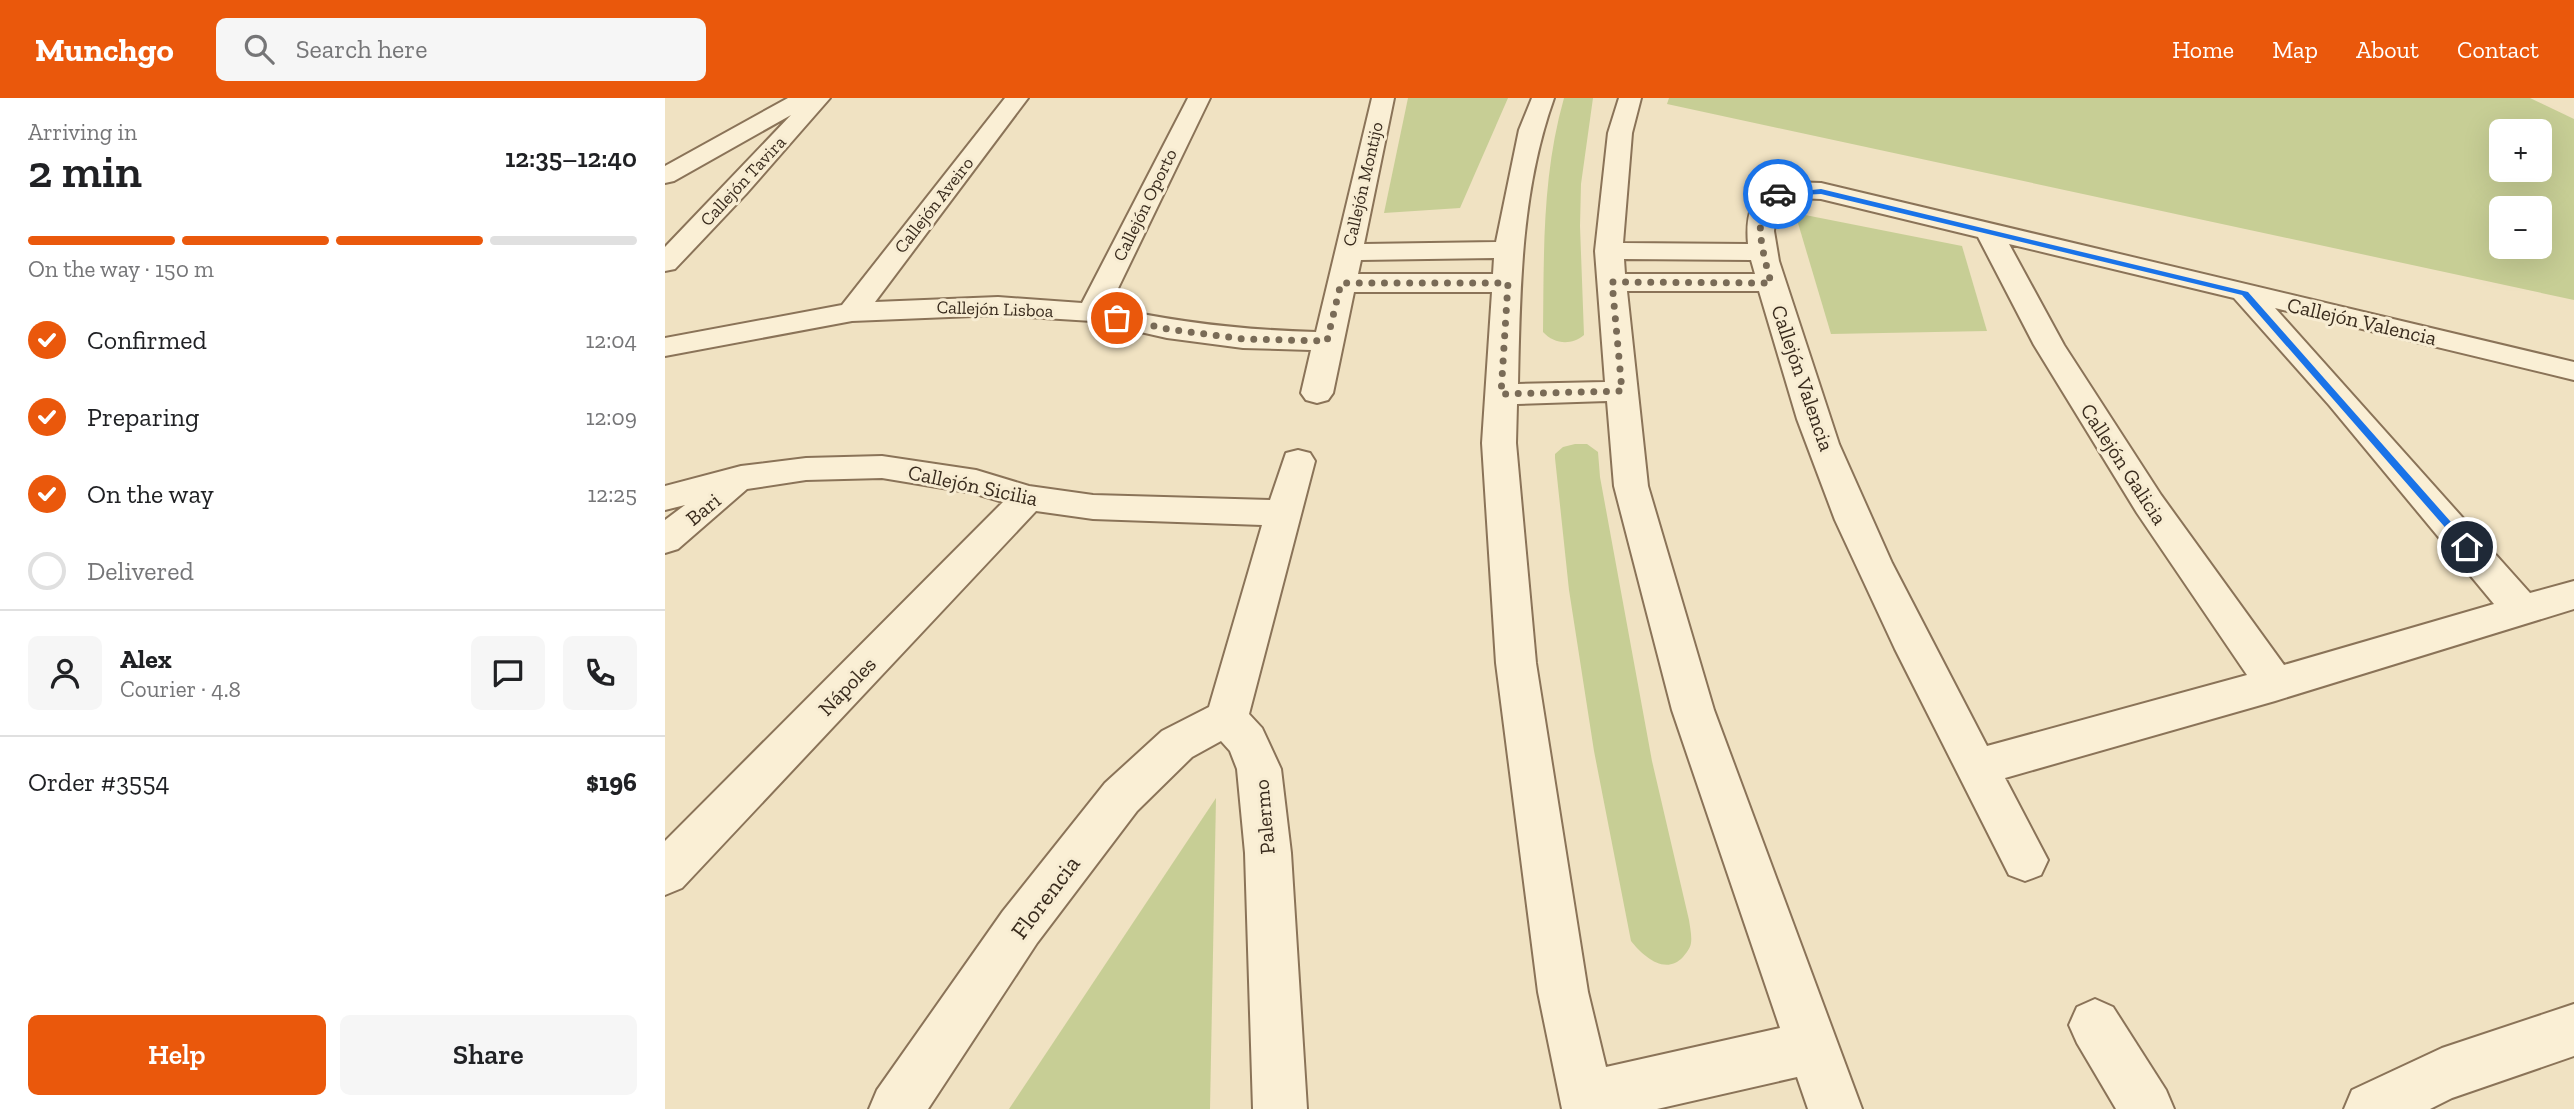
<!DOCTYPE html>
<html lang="en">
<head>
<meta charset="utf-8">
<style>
  body { margin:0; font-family:"Zilla Slab",serif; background:#f6f6f6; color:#202124; height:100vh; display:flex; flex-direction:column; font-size:26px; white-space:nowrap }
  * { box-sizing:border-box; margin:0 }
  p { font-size:23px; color:#757577 }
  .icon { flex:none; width:38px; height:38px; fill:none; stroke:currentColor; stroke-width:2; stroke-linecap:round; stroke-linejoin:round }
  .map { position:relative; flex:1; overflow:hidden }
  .panel { display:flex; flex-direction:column; background:#fff; width:665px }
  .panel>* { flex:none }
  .tools { position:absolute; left:1824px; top:21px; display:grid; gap:14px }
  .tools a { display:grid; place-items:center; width:63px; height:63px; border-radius:10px; background:#fff; box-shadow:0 7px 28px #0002; font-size:35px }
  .pin { position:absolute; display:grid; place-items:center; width:60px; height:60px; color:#fff; margin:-30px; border:4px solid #fff; border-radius:50%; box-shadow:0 2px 7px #0007 }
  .courier { position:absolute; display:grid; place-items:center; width:70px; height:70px; margin:-35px; border:5px solid #1a73e8; border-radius:50%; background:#fff; color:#222; box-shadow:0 2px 9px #0007 }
  .overview em { font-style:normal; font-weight:600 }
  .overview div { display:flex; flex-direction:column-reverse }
  .overview { display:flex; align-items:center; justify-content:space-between; height:119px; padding:0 28px }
  h1 { font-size:46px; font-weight:600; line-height:52px }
  .bar { display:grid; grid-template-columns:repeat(4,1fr); gap:10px 7px; align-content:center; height:84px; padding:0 28px }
  .bar i { height:9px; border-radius:5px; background:#e0e0e0 }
  .bar .selected { background:#ea580c }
  .bar p { grid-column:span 4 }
  .line { display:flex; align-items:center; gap:18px; padding:0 28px; border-top:2px solid #e0e0e0 }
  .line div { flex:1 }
  .round { display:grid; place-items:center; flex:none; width:74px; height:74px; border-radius:10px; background:#f6f6f6 }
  ol { padding:0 28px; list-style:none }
  li { display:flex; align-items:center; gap:21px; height:77px }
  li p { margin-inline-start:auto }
  li .icon { padding:7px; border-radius:50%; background:#ea580c; color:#fff; stroke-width:4 }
  li:last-child { color:#757577 }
  li i { width:38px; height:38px; border:4px solid #e0e0e0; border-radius:50% }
  .cta { display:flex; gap:14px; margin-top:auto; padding:14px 28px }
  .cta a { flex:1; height:80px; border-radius:10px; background:#ea580c; color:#fff; font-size:28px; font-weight:600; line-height:80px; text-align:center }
  .cta a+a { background:#f6f6f6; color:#202124 }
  header { display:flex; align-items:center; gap:42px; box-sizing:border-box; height:98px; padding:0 35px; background:#ea580c; color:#fff }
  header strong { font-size:33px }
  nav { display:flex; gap:38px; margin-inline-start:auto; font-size:24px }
  .search { width:490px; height:63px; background:#f6f6f6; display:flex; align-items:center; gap:18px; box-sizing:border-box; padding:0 24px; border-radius:10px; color:#757577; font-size:26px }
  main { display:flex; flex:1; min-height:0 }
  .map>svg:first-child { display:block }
  .green { fill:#c7ce95; fill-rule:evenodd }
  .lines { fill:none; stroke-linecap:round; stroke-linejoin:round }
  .minor-casing { stroke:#8a7358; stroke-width:4 }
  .minor { fill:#faefd5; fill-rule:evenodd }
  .route { fill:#1a73e8 }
  .done { stroke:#796b57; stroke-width:7; stroke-dasharray:0 12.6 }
  .labels { text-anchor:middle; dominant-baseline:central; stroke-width:6; stroke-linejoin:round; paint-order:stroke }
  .far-street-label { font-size:18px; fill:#392b1d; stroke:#f7ecd2 }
  .street-label { font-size:21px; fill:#392b1d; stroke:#f7ecd2 }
  .near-street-label { font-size:24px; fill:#392b1d; stroke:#f7ecd2 }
</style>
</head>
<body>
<header>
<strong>Munchgo</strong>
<div class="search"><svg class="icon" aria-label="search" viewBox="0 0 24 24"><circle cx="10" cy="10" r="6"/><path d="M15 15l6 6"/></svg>Search here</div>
<nav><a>Home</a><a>Map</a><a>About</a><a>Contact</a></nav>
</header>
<main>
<section class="panel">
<div class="overview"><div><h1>2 min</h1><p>Arriving in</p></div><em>12:35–12:40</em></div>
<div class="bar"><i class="selected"></i><i class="selected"></i><i class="selected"></i><i></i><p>On the way · 150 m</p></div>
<ol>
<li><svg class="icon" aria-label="check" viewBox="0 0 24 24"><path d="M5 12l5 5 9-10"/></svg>Confirmed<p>12:04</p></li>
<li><svg class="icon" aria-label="check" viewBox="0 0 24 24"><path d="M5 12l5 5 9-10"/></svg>Preparing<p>12:09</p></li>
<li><svg class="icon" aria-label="check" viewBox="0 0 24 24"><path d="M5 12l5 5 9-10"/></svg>On the way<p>12:25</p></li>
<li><i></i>Delivered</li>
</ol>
<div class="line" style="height:126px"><a class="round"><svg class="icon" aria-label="person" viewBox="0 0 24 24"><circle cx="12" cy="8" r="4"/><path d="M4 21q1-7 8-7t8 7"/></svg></a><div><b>Alex</b><p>Courier · 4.8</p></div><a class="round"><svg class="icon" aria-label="chat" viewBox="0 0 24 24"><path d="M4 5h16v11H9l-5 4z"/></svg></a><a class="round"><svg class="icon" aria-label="phone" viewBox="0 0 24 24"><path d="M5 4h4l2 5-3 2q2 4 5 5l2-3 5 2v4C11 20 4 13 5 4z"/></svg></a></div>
<div class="line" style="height:91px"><div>Order #3554</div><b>$196</b></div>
<div class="cta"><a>Help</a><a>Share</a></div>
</section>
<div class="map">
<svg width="1909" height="1011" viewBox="0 0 1909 1011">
  <rect width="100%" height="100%" fill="#f0e2c2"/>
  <!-- green -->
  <g class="green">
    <path d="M 743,0 L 843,0 L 795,110 L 719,115 Z"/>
    <path d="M 899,0 L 928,0 L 916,86 L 915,128 L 919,237 C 906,248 889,246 878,234 C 879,154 877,78 899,0 Z"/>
    <path d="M 1004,0 L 1865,0 L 1909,21 L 1909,202 L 1002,6 ZM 1836,33 L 1874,33 L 1874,72 L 1836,72 ZM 1836,110 L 1874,110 L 1874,149 L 1836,149 Z"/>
    <path d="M 1130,115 L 1297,148 L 1322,233 L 1166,236 Z"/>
    <path d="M 910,346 L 922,346 L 933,354 L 935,379 L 987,663 L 1024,822 C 1025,829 1027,838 1026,845 C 1025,851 1021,855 1018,859 C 1000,878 978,858 966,843 L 929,653 L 904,492 L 890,360 L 890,356 L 898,349 Z"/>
    <path d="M 551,700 L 545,1011 L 344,1011 Z"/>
  </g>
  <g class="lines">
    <defs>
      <g id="minor">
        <path d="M 123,0 L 165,0 L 81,96 L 10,171 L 0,173 L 0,149 L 126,17 L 9,83 L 0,85 L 0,68 Z"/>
        <path d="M 340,0 L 363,0 L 210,204 L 333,199 L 417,205 L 523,0 L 545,0 L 444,209 C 514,225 579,232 651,234 L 707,0 L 729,0 L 699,146 L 831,144 L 854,32 L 867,0 L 889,0 C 856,92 855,189 853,286 L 940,284 L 930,153 L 943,35 L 954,0 L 976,0 L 967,35 L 958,145 L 1083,146 C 1078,90 1107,82 1156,85 L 1909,264 L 1909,282 L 1610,210 L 1865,495 L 1909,483 L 1909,511 L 1610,603 L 1340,680 L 1383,762 L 1376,777 L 1360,783 L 1344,777 L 1230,551 L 1170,422 L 1132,321 L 1094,193 L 962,193 L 983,388 L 1049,612 L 1197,1011 L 1143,1011 L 1132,979 L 992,1011 L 897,1011 L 873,894 L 831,565 L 817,345 L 827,194 L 689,194 L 668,295 L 663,302 L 652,305 L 641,302 L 636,295 L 646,252 L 578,250 L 502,240 L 427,223 L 333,217 L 187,223 L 0,258 L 0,240 L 177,207 ZM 1132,100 L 1156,101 L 1313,139 L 1369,247 L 1472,415 L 1582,577 L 1322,648 L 1227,465 L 1174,346 L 1114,163 L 1109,133 L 1112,107 L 1123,101 ZM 1344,146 L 1569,200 L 1664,307 L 1829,506 L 1619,567 L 1496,397 L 1399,247 ZM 829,160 L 828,176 L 693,176 L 696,162 ZM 959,161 L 1086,162 L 1090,176 L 960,176 ZM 942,303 L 949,388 L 1007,612 L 1115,930 L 941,969 L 923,894 L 871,565 L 851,345 L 852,306 Z"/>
        <path d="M 633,352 L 645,355 L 650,363 L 584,616 L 597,630 L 616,671 L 626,755 L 642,1011 L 588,1011 L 580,755 L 572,671 L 565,653 L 556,643 L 527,659 L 472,713 L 372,845 L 263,1011 L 204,1011 L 212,992 L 338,813 L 440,685 L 497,633 L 544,609 L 597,427 L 428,421 L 371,413 L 17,790 L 0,797 L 0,743 L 338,404 L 308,395 L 217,380 L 141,382 L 82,391 L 13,451 L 0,455 L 0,422 L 20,407 L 0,412 L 0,388 L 76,368 L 141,360 L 217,358 L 311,372 L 364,388 L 428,397 L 605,402 L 621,355 Z"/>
        <path d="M 1430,901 L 1448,909 L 1501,992 L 1509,1011 L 1451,1011 L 1412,945 L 1404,927 L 1412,909 Z"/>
        <path d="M 1909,906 L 1909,958 L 1787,1000 L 1765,1011 L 1679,1011 L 1687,992 L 1777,950 Z"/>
      </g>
    </defs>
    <!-- minor casing -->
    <use href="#minor" class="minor-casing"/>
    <!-- minor -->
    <use href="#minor" class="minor"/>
  </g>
  <!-- route -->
  <path class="route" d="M 1156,91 L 1583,194 L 1808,449 L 1806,451 L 1799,451 L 1577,197 L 1156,96 L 1113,98 L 1109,96 Z"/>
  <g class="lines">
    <!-- done -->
    <path class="done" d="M 452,220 L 502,231 L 578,241 L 662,243 L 676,185 L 843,185 L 836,296 L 957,293 L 947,184 L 1106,185 C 1100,161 1082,108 1113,96"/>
  </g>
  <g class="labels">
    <!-- far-street labels -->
    <g class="far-street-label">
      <text transform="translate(78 83) rotate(-47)">Callejón Tavira</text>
      <text transform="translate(698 86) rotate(-77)">Callejón Montijo</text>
      <text transform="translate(269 107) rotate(-52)">Callejón Aveiro</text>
      <text transform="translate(480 107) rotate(-64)">Callejón Oporto</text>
      <text transform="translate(330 211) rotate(2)">Callejón Lisboa</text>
    </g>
    <!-- street labels -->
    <g class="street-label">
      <text transform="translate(1697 223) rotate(13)">Callejón Valencia</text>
      <text transform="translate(1138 280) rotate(71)">Callejón Valencia</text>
      <text transform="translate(1459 366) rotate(57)">Callejón Galicia</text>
      <text transform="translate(308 387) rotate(12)">Callejón Sicilia</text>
      <text transform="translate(38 411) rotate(-39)">Bari</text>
      <text transform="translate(182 588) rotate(-46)">Nápoles</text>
      <text transform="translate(599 719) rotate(-95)">Palermo</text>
    </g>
    <!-- near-street labels -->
    <g class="near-street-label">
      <text transform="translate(380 799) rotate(-53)">Florencia</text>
    </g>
  </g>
</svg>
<div class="tools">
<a>+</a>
<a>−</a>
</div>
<div class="pin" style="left:452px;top:220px;background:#ea580c"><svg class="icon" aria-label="bag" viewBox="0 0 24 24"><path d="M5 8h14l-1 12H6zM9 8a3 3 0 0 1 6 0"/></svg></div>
<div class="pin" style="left:1802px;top:449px;background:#1f2937"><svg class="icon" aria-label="home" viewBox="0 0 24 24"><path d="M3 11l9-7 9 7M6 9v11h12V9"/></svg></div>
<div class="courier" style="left:1113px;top:96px"><svg class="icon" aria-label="car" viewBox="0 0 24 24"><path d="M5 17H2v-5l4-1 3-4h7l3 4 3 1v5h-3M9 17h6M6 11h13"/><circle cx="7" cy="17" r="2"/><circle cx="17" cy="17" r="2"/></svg></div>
</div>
</main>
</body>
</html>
